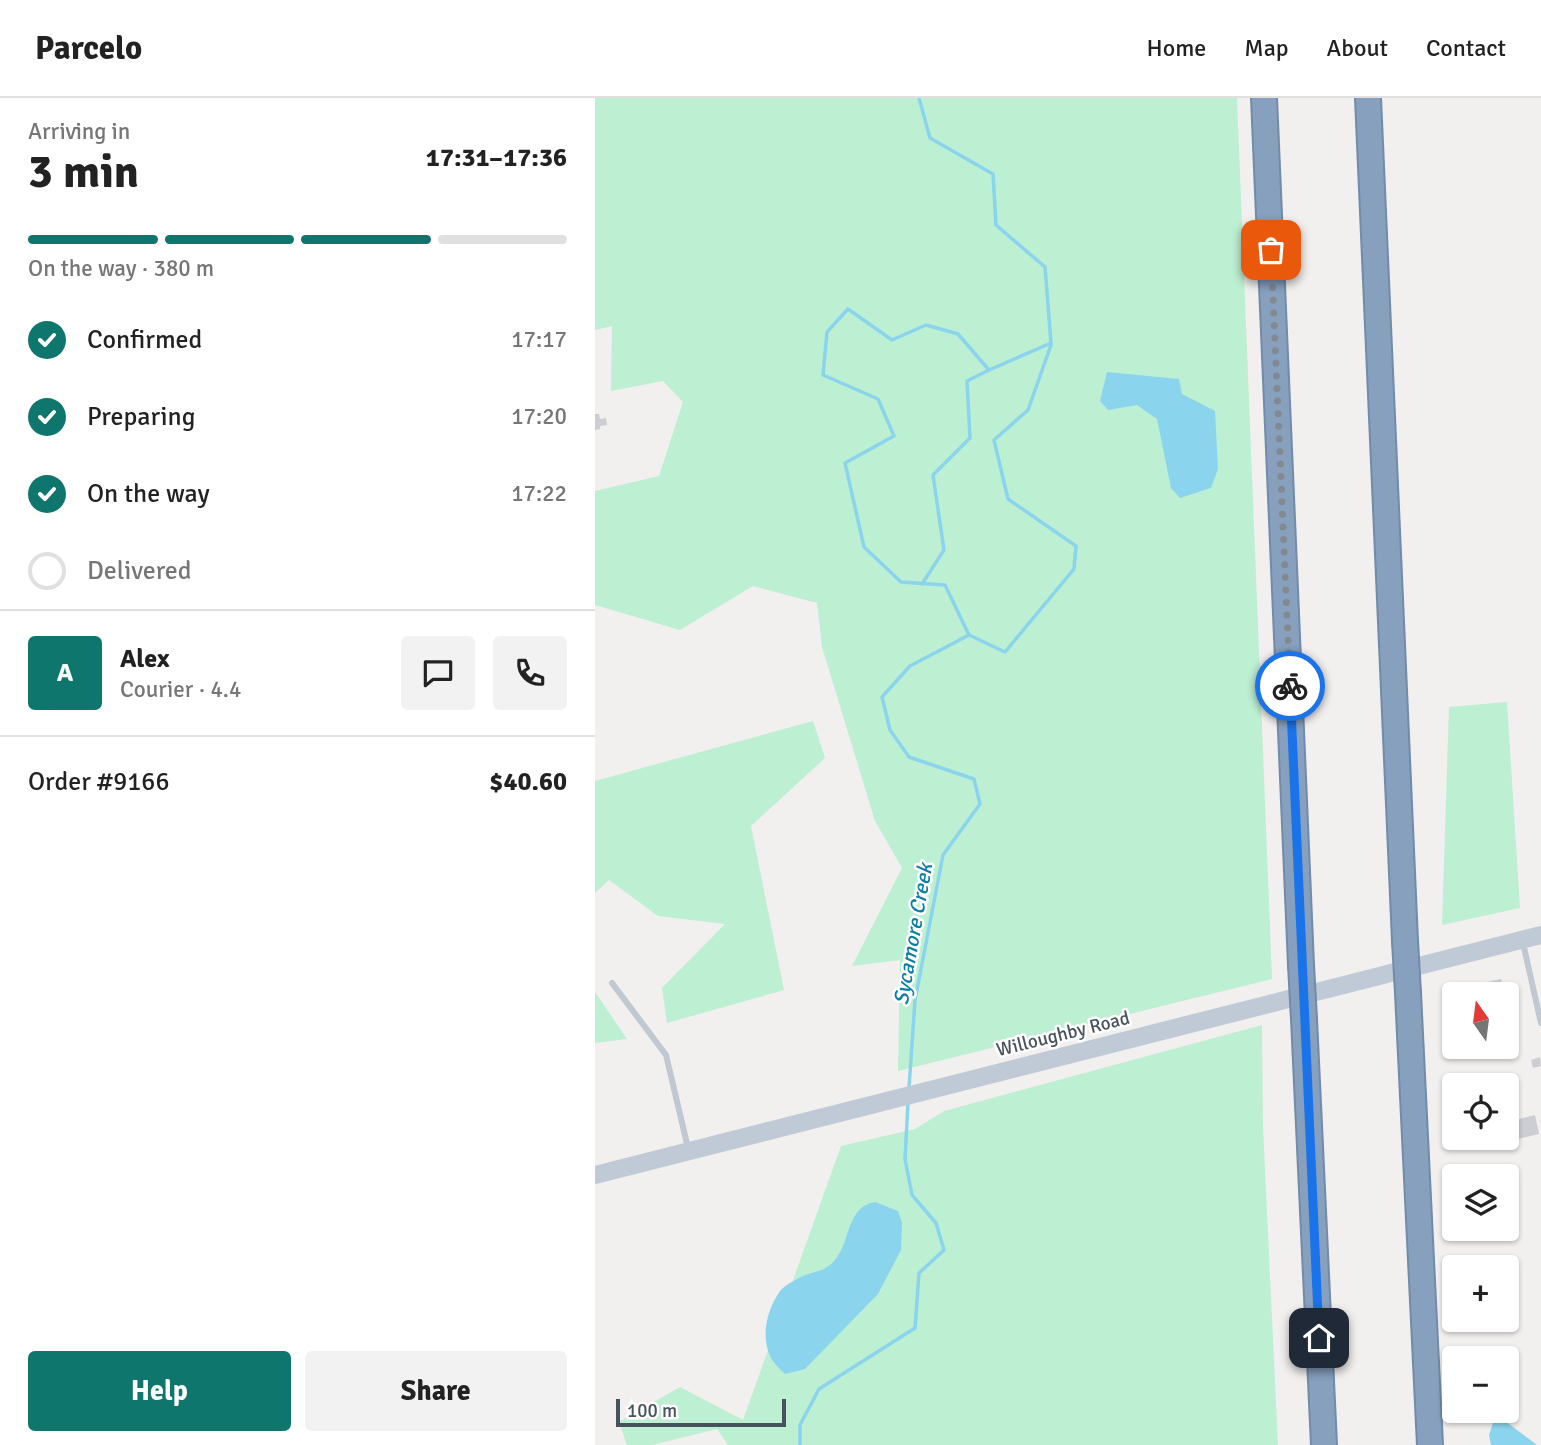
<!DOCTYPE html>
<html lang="en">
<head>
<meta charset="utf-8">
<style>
  body { margin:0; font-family:Signika,sans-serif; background:#f2f2f2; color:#222; height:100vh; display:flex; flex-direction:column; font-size:26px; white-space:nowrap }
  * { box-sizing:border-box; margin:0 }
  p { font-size:23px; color:#767676 }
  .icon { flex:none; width:38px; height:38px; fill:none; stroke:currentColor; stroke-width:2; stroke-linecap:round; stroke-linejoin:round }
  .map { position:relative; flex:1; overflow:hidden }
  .drawer { display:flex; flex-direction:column; background:#fff; width:595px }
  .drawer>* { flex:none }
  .needle { width:46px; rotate:346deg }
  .buttons { position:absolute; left:847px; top:884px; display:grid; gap:14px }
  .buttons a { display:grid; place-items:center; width:77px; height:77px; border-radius:7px; background:#fff; box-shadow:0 2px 5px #0004; font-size:35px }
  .scale { position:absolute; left:21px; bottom:18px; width:170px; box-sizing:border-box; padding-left:7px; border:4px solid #47525d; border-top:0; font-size:19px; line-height:24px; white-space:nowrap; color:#47525d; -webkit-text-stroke:5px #fff; paint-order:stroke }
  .pin { position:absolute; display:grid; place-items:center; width:60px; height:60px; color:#fff; margin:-30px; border-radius:14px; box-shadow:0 4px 10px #0006 }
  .courier { position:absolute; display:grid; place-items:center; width:70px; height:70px; margin:-35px; border:5px solid #1a73e8; border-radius:50%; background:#fff; color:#222; box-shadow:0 2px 9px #0007 }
  .overview em { font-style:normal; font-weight:800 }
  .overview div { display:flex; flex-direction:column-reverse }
  .overview { display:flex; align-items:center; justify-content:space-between; height:119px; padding:0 28px }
  h1 { font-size:46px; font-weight:800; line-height:52px }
  .bar { display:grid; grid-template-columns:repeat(4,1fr); gap:10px 7px; align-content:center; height:84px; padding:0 28px }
  .bar i { height:9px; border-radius:5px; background:#e0e0e0 }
  .bar .on { background:#0f766e }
  .bar p { grid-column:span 4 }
  .line { display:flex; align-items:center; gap:18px; padding:0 28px; border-top:2px solid #e0e0e0 }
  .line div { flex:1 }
  .round { display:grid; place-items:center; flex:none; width:74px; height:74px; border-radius:7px; background:#f2f2f2 }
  ol { padding:0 28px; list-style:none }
  li { display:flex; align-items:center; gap:21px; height:77px }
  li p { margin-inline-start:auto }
  li .icon { padding:7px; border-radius:50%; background:#0f766e; color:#fff; stroke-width:4 }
  li:last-child { color:#767676 }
  li i { width:38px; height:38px; border:4px solid #e0e0e0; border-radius:50% }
  .cta { display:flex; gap:14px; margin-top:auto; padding:14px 28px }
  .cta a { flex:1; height:80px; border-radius:7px; background:#0f766e; color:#fff; font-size:28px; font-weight:800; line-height:80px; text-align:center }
  .cta a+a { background:#f2f2f2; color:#222 }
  header { display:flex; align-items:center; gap:42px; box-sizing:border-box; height:98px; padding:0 35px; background:#fff; border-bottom:2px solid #e0e0e0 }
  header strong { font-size:33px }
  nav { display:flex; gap:38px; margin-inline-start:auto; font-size:24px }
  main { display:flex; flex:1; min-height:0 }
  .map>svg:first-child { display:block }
  .green { fill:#bdefd2 }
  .water { fill:#8ad5ed }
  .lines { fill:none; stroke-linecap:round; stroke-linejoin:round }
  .stream { stroke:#8ad5ed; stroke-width:3.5 }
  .building { fill:#ccced4 }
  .highway-casing { stroke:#728baa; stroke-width:28 }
  .lane { stroke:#c0c9d1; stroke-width:6 }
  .secondary { stroke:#c0cad6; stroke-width:18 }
  .highway { stroke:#87a0be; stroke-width:24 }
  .highway-bridge-casing { stroke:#728baa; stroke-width:28; stroke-linecap:butt }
  .highway-bridge { stroke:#87a0be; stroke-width:24 }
  .done { stroke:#838990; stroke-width:7; stroke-dasharray:0 12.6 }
  .route { stroke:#1a73e8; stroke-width:9 }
  .labels { text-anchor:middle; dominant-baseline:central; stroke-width:5; stroke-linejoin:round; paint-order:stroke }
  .street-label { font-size:19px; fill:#47525d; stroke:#fff }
  .water-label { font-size:21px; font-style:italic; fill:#0b7fa3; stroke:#fff }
</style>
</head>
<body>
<header>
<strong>Parcelo</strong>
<nav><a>Home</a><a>Map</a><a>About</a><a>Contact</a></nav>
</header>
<main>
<section class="drawer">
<div class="overview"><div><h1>3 min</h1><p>Arriving in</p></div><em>17:31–17:36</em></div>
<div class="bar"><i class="on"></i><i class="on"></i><i class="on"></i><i></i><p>On the way · 380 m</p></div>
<ol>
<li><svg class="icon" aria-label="check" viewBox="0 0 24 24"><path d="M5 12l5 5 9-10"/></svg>Confirmed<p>17:17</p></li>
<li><svg class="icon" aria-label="check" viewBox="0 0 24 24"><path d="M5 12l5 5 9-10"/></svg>Preparing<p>17:20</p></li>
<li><svg class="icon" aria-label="check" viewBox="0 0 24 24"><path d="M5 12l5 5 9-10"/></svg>On the way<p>17:22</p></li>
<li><i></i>Delivered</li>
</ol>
<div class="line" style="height:126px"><b class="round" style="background:#0f766e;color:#fff">A</b><div><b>Alex</b><p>Courier · 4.4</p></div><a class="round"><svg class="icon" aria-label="chat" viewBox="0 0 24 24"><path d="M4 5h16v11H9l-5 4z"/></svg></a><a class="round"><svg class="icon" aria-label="phone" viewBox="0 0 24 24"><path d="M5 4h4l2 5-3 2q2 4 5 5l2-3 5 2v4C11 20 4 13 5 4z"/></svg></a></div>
<div class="line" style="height:91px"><div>Order #9166</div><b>$40.60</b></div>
<div class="cta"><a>Help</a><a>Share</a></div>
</section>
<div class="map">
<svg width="946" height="1347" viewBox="0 0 946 1347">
  <rect width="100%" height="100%" fill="#f2efef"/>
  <!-- green -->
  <g class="green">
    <path d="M 0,0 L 642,0 L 677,881 L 303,973 L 305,862 L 257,868 L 307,770 L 280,723 L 227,549 L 222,505 L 158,488 L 85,532 L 0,507 L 0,393 L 64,378 L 88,304 L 68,283 L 16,293 L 17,228 L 0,232 Z"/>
    <path d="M 912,604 L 925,810 L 847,827 L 854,609 Z"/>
    <path d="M 218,623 L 230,660 L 156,728 L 189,892 L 72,925 L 67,890 L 130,826 L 63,818 L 14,782 L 0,795 L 0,683 Z"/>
    <path d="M 0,893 L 0,894 L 32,941 L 0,945 Z"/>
    <path d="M 667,927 L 668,1030 L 683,1347 L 133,1347 L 122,1331 L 57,1347 L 32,1347 L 24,1324 L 85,1289 L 148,1322 L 246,1048 L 320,1031 L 349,1013 Z"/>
  </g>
  <!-- water -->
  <g class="water">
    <path d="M 512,274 L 584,281 L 587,296 L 620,313 L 623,371 L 616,390 L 585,400 L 576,390 L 562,321 L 542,307 L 513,312 L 505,303 Z"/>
    <path d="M 280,1104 L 303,1113 L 307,1125 L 306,1152 L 283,1196 L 210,1271 L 190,1276 C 185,1271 179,1266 176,1260 C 165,1238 172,1212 185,1193 C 189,1188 197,1184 202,1181 C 217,1172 228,1176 240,1162 C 256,1143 251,1109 280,1104 Z"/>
    <path d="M 910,1323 L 942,1347 L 896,1347 L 894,1337 L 898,1325 Z"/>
  </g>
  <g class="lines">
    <!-- stream -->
    <g class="stream">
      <path d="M 327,486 L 349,452 L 338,377 L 375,340 L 372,283 L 394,272"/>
      <path d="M 374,537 L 410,554 L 479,471 L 481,448 L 413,401 L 399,342 L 433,312 L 456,247"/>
      <path d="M 314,990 L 320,902 L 348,757 L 385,706 L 379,681 L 314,659 L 295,632 L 287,599 L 315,568 L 374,537 L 350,487 L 306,484 L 269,449 L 250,365 L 299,338 L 283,301 L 228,277 L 232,234 L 253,211 L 297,242 L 331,227 L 363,236 L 394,272 L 456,245 L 450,169 L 401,127 L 398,76 L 335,40 L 324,0"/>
      <path d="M 205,1347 L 205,1327 L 224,1291 L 320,1230 L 324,1175 L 349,1152 L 341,1125 L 317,1097 L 310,1061 L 313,1005"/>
    </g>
  </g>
  <!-- building -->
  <g class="building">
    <path d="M 0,316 L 4,316 L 5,321 L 11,320 L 12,327 L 5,328 L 5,331 L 0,332 Z"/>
    <path d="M 906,881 L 910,896 L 896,896 L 893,884 Z"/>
    <path d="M 945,959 L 946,968 L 938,970 L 936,962 Z"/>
    <path d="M 940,1017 L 944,1036 L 910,1044 L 912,1024 Z"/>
  </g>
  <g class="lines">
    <defs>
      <g id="highway">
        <path d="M 669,0 L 706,867"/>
        <path d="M 773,0 L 810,843"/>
        <path d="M 813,895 L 835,1347"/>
        <path d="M 709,921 L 729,1347"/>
      </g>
    </defs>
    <!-- highway casing -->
    <use href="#highway" class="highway-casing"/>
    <!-- lane -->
    <g class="lane">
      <path d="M 928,845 L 946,925"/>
      <path d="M 17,885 L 71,957 L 93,1050"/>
    </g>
    <!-- secondary -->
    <path class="secondary" d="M 0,1077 L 946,837"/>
    <!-- highway -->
    <use href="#highway" class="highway"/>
    <defs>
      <g id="highway-bridge">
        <path d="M 810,843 L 813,895"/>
        <path d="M 706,867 L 709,921"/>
      </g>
    </defs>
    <!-- highway-bridge casing -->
    <use href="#highway-bridge" class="highway-bridge-casing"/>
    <!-- highway-bridge -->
    <use href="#highway-bridge" class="highway-bridge"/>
  </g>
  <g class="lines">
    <!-- done -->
    <path class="done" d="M 676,152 L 695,588"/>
    <!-- route -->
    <path class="route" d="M 695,588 L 724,1240"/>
  </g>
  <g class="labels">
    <!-- street labels -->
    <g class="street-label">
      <text transform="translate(468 936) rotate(-14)">Willoughby Road</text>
    </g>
    <!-- water labels -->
    <g class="water-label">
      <text transform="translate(318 836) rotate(-80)">Sycamore Creek</text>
    </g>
  </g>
</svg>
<div class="buttons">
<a><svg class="needle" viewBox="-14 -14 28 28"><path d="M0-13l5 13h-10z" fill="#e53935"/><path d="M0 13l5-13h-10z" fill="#767676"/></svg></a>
<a><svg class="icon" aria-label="locate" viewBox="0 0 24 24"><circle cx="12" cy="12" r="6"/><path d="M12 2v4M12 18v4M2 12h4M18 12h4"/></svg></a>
<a><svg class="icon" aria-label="layers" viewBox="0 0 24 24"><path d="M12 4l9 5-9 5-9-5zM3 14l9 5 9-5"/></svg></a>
<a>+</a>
<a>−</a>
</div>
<div class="scale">100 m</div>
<div class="pin" style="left:676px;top:152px;background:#ea580c"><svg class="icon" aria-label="bag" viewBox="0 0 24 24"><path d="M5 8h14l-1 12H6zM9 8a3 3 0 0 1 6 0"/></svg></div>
<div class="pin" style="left:724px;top:1240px;background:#1f2937"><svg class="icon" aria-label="home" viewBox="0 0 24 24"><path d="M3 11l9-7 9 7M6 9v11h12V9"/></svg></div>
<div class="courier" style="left:695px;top:588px"><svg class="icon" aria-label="bike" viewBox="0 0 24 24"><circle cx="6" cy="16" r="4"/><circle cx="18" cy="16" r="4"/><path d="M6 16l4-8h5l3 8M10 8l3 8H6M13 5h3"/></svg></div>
</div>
</main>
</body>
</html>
